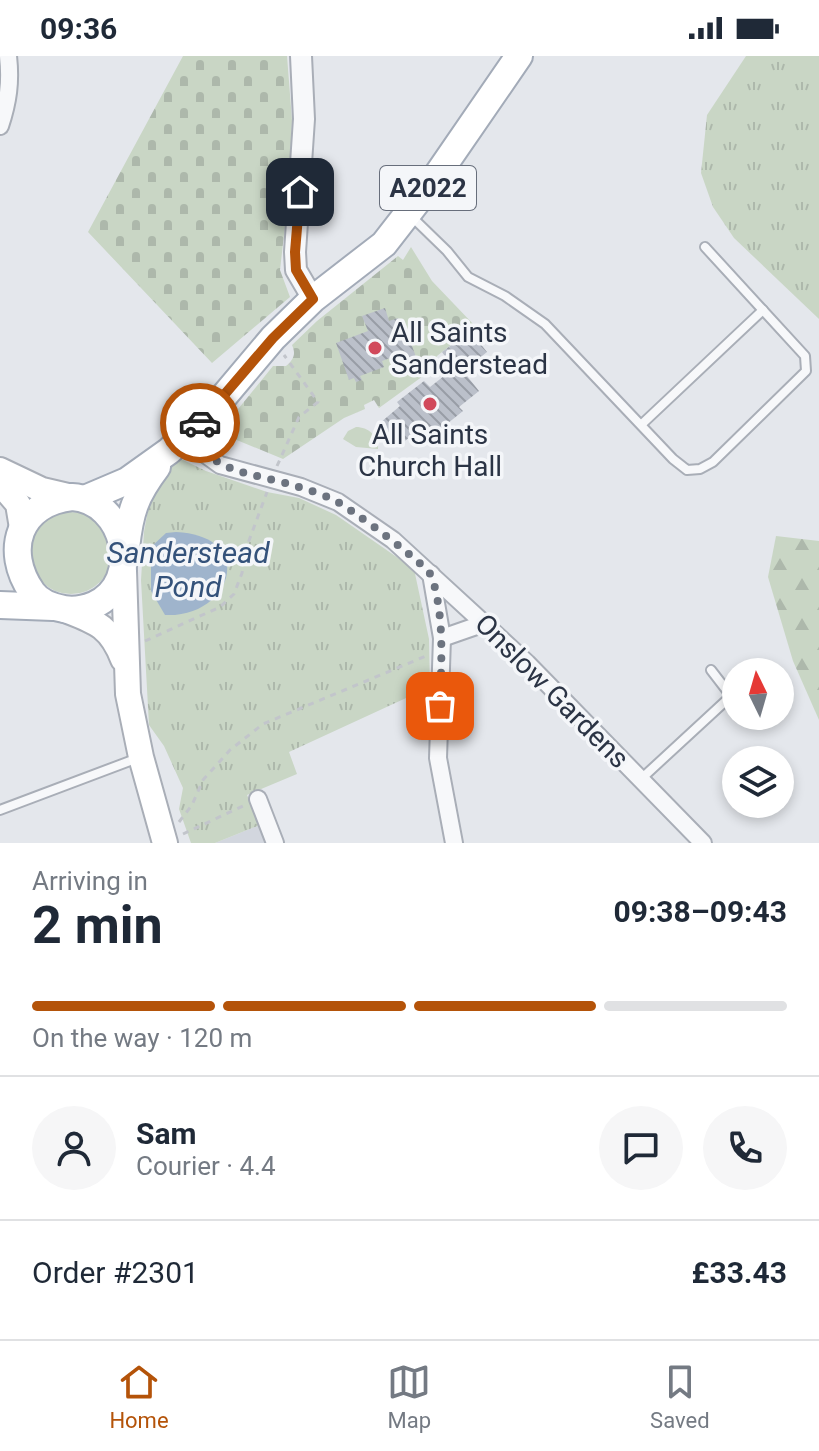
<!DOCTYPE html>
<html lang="en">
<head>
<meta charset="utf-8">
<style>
  body { margin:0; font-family:Roboto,sans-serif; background:#f6f6f7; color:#1f2937; height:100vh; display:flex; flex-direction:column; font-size:30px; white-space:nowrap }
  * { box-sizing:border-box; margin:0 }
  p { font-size:26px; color:#747a83 }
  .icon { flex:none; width:44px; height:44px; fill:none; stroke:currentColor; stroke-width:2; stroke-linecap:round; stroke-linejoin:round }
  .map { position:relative; height:787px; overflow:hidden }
  .panel { display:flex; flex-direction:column; background:#fff; flex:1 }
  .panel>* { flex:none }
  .needle { width:52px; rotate:355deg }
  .controls { position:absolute; left:722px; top:602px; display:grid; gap:16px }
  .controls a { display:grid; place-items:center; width:72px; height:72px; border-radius:50%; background:#fff; box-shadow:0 4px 12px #0003; font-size:40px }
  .pin { position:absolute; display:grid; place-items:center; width:68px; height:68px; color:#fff; margin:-34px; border-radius:16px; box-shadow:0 4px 12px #0006 }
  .courier { position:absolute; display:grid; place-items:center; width:80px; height:80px; margin:-40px; border:6px solid #b45309; border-radius:50%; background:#fff; color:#222; box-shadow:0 2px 10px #0007 }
  .summary em { font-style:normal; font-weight:700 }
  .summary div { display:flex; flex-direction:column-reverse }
  .summary { display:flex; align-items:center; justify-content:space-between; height:136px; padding:0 32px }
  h1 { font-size:52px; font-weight:700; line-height:60px }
  .bar { display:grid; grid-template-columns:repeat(4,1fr); gap:12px 8px; align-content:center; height:96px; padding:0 32px }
  .bar i { height:10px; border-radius:6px; background:#e0e1e3 }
  .bar .selected { background:#b45309 }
  .bar p { grid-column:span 4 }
  .line { display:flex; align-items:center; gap:20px; padding:0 32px; border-top:2px solid #e0e1e3 }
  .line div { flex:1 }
  .round { display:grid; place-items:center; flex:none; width:84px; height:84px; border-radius:42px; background:#f6f6f7 }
  .status { display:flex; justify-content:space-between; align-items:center; height:56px; padding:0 40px; background:#fff; direction:ltr }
  .status svg { height:22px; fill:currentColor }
  .dock { display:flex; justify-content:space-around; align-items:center; height:112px; border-top:2px solid #e0e1e3; background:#fff; font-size:22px; color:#747a83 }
  .dock a { display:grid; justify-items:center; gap:4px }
  .dock .selected { color:#b45309 }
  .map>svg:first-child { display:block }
  .built { fill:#d2d6de }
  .grass { fill:#c9d6c5 }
  .forest { fill:url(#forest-firs) }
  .cemetery { fill:url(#cemetery-stones) }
  .park { fill:url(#park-tufts) }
  .water { fill:#9fb4cc }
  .building { fill:url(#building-back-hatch) }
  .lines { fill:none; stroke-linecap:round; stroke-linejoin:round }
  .service-casing { stroke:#a9aeb7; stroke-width:12 }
  .minor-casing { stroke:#a9aeb7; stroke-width:20 }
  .tertiary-casing { stroke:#a9aeb7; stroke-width:24 }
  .secondary-casing { stroke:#a9aeb7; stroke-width:28 }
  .primary-casing { stroke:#a3abb8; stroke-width:30 }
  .path { stroke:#c2c5cb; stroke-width:3; stroke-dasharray:6 6; stroke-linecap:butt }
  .service { stroke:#f7f8fa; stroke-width:8 }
  .minor { stroke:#f7f8fa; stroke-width:16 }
  .tertiary { stroke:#f7f8fa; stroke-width:20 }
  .secondary { stroke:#fff; stroke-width:24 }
  .primary { stroke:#fff; stroke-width:26 }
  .done { stroke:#6c737f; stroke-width:8; stroke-dasharray:0 14.4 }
  .route { stroke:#b45309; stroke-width:10 }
  .poi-dot { fill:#d1495b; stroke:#f4f6f9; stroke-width:3 }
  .labels { text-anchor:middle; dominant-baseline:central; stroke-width:7; stroke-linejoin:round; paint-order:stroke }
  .shield { fill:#f4f6f9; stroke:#676e7b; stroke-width:2 }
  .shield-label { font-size:26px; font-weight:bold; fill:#2b3445 }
  .poi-label { font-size:28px; fill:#2b3445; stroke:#f4f6f9; text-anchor:start }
  .street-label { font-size:28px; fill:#2b3445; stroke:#f4f6f9 }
  .water-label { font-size:30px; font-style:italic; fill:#34527a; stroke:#f4f6f9 }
</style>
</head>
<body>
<div class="status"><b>09:36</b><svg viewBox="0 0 49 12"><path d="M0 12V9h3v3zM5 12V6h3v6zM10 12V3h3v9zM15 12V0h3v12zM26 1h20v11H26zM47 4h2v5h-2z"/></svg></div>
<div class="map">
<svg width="819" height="787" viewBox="0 0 819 787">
  <defs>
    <pattern id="forest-firs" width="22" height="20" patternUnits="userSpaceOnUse" patternTransform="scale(2)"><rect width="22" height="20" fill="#c9d6c5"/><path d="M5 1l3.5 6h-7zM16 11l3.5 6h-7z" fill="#adb8ab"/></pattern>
    <pattern id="cemetery-stones" width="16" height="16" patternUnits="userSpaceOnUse" patternTransform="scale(2)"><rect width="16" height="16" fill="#c9d6c5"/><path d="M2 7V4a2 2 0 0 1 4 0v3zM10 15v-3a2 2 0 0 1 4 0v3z" fill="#adb8ab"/></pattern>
    <pattern id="park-tufts" width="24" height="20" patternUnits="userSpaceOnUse" patternTransform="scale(2)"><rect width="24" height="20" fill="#c9d6c5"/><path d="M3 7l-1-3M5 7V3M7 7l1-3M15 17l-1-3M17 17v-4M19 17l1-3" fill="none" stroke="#adb8ab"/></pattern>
    <pattern id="building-back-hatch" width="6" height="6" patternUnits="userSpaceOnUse" patternTransform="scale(2)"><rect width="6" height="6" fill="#bbc0ca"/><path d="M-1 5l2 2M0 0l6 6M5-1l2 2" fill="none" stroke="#989da6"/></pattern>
  </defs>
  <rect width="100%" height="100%" fill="#e4e7ec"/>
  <!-- built -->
  <path class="built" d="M 260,769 L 267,787 L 215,787 Z"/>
  <!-- grass -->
  <g class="grass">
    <path d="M 356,371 C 368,371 379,380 378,393 L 356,391 L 343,383 L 348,375 Z"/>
    <circle cx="71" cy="497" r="41"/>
  </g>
  <!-- forest -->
  <path class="forest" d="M 776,480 L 819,485 L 819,664 L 793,605 L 768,521 Z"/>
  <!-- cemetery -->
  <g class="cemetery">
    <path d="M 183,0 L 287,0 L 292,64 L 289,135 L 280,214 L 290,241 L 212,307 L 88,176 Z"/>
    <path d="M 411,191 L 432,225 L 475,270 L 437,300 L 430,315 L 379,352 L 374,344 L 364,349 L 365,353 L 344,362 L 283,403 L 215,375 L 234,358 L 273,310 L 286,310 C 294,303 296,298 292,289 L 317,265 L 398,200 L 403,204 Z"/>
  </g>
  <!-- park -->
  <g class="park">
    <path d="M 746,0 L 819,0 L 819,263 L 734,182 L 713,151 L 701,117 L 707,59 Z"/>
    <path d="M 179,402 L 206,415 L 267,436 L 299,442 L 336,459 L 414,513 L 429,583 L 430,631 L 289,696 L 297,718 L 247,739 L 260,769 L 215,787 L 191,787 L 179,753 L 183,732 L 164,690 L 149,669 L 141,524 L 144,476 L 149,448 L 161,425 Z"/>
  </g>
  <!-- water -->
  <path class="water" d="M 176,476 C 258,480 232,562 165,559 L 151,535 L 151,491 L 166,477 Z"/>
  <!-- building -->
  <g class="building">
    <path d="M 385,252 L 389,265 L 398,262 L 401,271 L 405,270 L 417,304 L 405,308 L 401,298 L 382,305 L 384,311 L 360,320 L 362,324 L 356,326 L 354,322 L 349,324 L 336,287 L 368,275 L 362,260 Z"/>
    <path d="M 470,275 L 487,296 L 463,315 L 479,335 L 459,351 L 463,355 L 422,388 L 414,378 L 398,390 L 380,367 L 400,350 L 397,346 L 424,325 L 430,331 L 444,320 L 443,318 L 456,307 L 453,302 L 449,305 L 442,296 Z"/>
  </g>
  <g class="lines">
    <defs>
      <g id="service">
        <path d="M 412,161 L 447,195 L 468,221 L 505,240 L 545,268 L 673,403 L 687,414 L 700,413 L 713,406 L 806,315 L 805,300 L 705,191"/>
        <path d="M 642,368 L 763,254"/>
        <path d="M 641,723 L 731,640 L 711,614"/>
        <path d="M 0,754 L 138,702"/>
      </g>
      <g id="minor">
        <path d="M 0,70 C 8,46 11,26 8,0"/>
        <path d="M 187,380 L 202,396 L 220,409 L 301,431 L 338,446 L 393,484 L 527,607 L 703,787"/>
        <path d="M 431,518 L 442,582 L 438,702 L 454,787"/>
        <path d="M 442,582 L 485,567"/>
        <path d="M 258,743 L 275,787"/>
      </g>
      <path id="tertiary" d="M 301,0 L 304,63 L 295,196 L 296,214 L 313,243"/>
      <g id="secondary">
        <path d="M 0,414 L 42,434 L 72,441"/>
        <path d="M 0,427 L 18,448 L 22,472"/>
        <path d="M 124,515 L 128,638 L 141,701 L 165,787"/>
        <path d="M 65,554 C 96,566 110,570 123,603"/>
      </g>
      <g id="primary">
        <path d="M 72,441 C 125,444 145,526 94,549 C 84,553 75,555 64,553 C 53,551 39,546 32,536 C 3,494 19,447 72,441 Z"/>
        <path d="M 87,442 L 127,425 L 169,395 L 209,358 L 273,282 L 313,243 L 384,188 L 433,125 L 519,0"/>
        <path d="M 126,492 C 130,456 135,440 157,411"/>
        <path d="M 0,549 L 53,551"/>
      </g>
    </defs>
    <!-- service casing -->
    <use href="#service" class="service-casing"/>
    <!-- minor casing -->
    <use href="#minor" class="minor-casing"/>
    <!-- tertiary casing -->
    <use href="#tertiary" class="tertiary-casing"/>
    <!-- secondary casing -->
    <use href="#secondary" class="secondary-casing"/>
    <!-- primary casing -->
    <use href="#primary" class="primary-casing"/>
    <!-- path -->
    <g class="path">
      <path d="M 277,410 L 299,361 L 318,346 L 284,299"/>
      <path d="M 145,585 L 220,551 L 234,538 L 242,517 L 247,490 L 267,436"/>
      <path d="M 179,766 L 192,749 L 203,724 L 230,694 L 263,668 L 426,600"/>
      <path d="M 183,778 L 245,749"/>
    </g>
    <!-- service -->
    <use href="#service" class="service"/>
    <!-- minor -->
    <use href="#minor" class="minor"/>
    <!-- tertiary -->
    <use href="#tertiary" class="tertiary"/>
    <!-- secondary -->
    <use href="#secondary" class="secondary"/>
    <!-- primary -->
    <use href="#primary" class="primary"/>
  </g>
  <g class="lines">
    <!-- done -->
    <path class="done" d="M 200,367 L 187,380 C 223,421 254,416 302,432 C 313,435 326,440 336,445 C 351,453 428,509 432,521 C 445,563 441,607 440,650"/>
    <!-- route -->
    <path class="route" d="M 200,367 L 273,282 L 313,243 L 296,214 L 295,196 L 300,136"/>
  </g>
  <!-- markers -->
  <g class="poi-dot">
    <circle cx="375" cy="292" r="8"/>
    <circle cx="430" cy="348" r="8"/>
  </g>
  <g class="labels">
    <!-- shield labels -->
    <rect class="shield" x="380" y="110" width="96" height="44" rx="6"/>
    <g class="shield-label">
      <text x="428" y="132">A2022</text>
    </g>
    <!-- poi labels -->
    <g class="poi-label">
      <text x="391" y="276">All Saints<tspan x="391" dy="32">Sanderstead</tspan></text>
      <text x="430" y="378" text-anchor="middle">All Saints<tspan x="430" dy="32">Church Hall</tspan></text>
    </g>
    <!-- street labels -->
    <g class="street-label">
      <text transform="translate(552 635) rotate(45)">Onslow Gardens</text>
    </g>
    <!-- water labels -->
    <g class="water-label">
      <text x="188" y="496">Sanderstead<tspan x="188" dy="34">Pond</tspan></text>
    </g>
  </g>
</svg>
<div class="controls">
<a><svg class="needle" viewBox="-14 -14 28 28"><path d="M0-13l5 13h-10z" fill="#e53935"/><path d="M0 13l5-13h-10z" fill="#747a83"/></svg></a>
<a><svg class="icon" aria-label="layers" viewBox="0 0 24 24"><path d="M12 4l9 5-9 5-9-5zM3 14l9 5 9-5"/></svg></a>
</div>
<div class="pin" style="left:440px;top:650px;background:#ea580c"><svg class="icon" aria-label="bag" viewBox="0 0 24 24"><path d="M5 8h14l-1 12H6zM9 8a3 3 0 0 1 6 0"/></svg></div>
<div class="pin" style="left:300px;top:136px;background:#1f2937"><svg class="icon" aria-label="home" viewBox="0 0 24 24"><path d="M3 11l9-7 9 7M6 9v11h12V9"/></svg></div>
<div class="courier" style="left:200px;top:367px"><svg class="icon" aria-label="car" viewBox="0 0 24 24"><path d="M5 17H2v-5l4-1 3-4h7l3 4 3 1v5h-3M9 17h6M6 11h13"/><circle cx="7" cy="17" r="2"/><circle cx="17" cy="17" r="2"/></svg></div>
</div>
<section class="panel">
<div class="summary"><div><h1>2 min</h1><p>Arriving in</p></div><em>09:38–09:43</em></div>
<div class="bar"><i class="selected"></i><i class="selected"></i><i class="selected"></i><i></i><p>On the way · 120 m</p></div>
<div class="line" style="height:144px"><a class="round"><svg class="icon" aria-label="person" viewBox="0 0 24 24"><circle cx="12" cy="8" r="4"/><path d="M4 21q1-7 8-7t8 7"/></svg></a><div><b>Sam</b><p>Courier · 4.4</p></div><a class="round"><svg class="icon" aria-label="chat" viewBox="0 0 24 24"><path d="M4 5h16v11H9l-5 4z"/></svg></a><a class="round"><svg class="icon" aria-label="phone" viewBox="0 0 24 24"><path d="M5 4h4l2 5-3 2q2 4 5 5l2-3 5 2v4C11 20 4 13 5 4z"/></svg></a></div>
<div class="line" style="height:104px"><div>Order #2301</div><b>£33.43</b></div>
</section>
<nav class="dock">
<a class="selected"><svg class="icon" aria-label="home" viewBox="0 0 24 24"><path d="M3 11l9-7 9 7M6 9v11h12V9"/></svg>Home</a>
<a><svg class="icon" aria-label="map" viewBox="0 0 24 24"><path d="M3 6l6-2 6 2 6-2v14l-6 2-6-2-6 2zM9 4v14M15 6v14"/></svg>Map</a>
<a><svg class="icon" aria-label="saved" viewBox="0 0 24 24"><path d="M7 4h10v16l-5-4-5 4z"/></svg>Saved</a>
</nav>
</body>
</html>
